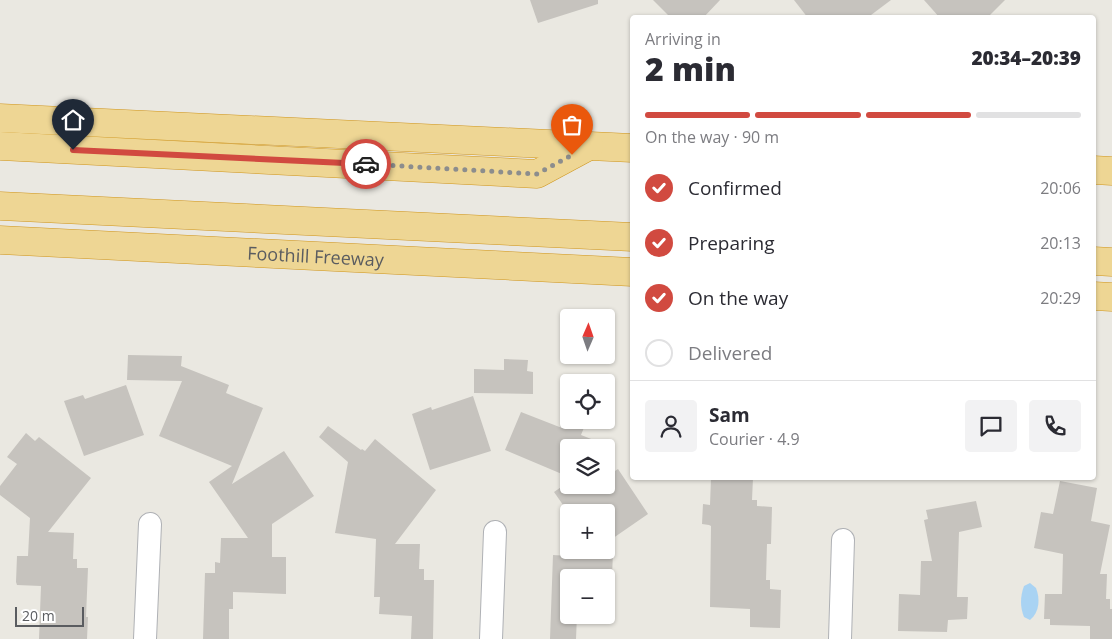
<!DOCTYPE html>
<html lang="en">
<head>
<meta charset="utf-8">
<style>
  body { margin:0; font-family:"Open Sans",sans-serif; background:#f2f2f3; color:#2b2b33; height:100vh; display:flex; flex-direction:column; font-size:19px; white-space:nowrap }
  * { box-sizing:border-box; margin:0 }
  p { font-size:16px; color:#7c7c81 }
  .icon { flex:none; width:28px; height:28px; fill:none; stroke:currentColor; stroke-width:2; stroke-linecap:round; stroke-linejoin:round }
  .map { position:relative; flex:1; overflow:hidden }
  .sheet { position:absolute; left:630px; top:15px; width:466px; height:465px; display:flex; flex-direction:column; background:#fff; border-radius:5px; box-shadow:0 1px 4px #0004 }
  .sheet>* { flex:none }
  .needle { width:32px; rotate:2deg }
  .fabs { position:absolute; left:560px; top:309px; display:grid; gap:10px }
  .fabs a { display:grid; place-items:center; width:55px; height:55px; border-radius:5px; background:#fff; box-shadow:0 1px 4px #0004; font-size:25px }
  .scale { position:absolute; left:15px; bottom:12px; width:69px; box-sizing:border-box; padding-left:5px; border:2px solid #5a5c60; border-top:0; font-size:14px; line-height:18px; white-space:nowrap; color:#5a5c60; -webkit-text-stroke:4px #fff; paint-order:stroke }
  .pin { position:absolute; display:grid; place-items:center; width:42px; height:42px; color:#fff; margin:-51px -21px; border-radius:50% 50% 50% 0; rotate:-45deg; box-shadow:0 0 5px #0007 }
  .pin .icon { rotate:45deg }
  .courier { position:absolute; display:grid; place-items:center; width:50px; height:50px; margin:-25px; border:4px solid #d14a40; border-radius:50%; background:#fff; color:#222; box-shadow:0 1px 6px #0007 }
  .summary em { font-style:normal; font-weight:800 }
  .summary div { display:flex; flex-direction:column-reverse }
  .summary { display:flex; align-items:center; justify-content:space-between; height:85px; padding:0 15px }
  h1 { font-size:32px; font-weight:800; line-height:38px }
  .bar { display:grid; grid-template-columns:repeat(4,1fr); gap:8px 5px; align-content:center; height:60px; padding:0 15px }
  .bar i { height:6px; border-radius:4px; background:#e1e1e2 }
  .bar .selected { background:#d14a40 }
  .bar p { grid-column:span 4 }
  .line { display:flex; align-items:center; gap:12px; padding:0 15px; border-top:1px solid #e1e1e2 }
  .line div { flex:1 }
  .round { display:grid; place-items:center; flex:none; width:52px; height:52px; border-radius:5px; background:#f2f2f3 }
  ol { padding:0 15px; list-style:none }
  li { display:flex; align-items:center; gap:15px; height:55px }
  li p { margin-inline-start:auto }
  li .icon { padding:5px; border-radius:50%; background:#d14a40; color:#fff; stroke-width:4 }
  li:last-child { color:#7c7c81 }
  li i { width:28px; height:28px; border:2px solid #e1e1e2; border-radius:50% }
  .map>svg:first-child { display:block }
  .water { fill:#a9d3f3 }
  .building { fill:#c6c3be }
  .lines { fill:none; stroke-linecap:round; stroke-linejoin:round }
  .minor-casing { stroke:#afb1b5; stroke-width:24 }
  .motorway-casing { stroke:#cf951d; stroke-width:29 }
  .minor { stroke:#fff; stroke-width:22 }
  .motorway { stroke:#eed694; stroke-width:28 }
  .done { stroke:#8c8d8d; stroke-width:5; stroke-dasharray:0 9 }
  .route { stroke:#d14a40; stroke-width:6 }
  .labels { text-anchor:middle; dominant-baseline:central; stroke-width:4; stroke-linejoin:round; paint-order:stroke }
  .street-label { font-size:18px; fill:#5a5c60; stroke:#fff }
</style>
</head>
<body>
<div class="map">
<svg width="1112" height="639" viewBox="0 0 1112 639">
  <rect width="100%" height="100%" fill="#eae8e1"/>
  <!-- water -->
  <path class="water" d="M 1030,583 L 1036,588 C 1040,598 1040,612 1030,620 L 1024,617 C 1020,607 1020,597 1024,586 Z"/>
  <!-- building -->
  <g class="building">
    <path d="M 530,0 L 598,0 L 598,4 L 538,23 Z"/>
    <path d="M 653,0 L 720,0 L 703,18 L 671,18 Z"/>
    <path d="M 794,0 L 891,0 L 867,18 L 808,18 Z"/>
    <path d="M 924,0 L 1005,0 L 987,18 L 940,18 Z"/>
    <path d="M 128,355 L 182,356 L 181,366 L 229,385 L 226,393 L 263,408 L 232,484 L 284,451 L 314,496 L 272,524 L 272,557 L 286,557 L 286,594 L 233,592 L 233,609 L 229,609 L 229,639 L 203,639 L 205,573 L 215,573 L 215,562 L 220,563 L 221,538 L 248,538 L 209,482 L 232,466 L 159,436 L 182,381 L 127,380 Z"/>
    <path d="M 504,359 L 528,360 L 527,371 L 533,372 L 533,394 L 474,393 L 474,369 L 504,370 Z"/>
    <path d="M 126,385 L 144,435 L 84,456 L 64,401 L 83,395 L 85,399 Z"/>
    <path d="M 473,396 L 491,451 L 430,470 L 412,414 L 431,407 L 432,410 Z"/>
    <path d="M 521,412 L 562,428 L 565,420 L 587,420 L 581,435 L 609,446 L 608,448 L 569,448 L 569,477 L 505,450 Z"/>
    <path d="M 328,426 L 361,450 L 362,449 L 365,451 L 375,439 L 436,490 L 395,544 L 420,544 L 419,569 L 424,569 L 424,580 L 434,580 L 433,639 L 411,639 L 412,616 L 379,614 L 380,597 L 374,597 L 376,539 L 335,533 L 348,462 L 319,437 Z"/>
    <path d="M 26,433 L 35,441 L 39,437 L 91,478 L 48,532 L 74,533 L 73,559 L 77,559 L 77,568 L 88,568 L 86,617 L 88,617 L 87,639 L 39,639 L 41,586 L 17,585 L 16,582 L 17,556 L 28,556 L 30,518 L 0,495 L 0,486 L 17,464 L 7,457 Z"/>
    <path d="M 618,469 L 648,514 L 606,543 L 606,512 L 568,512 L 554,492 L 564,485 L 606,485 L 606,477 Z"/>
    <path d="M 711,478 L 753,478 L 752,500 L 757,500 L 757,506 L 772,507 L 771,544 L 767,544 L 766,580 L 770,580 L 770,589 L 781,590 L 780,628 L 750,627 L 750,609 L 710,607 L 711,526 L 709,525 L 702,524 L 703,504 L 710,505 Z"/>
    <path d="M 1060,481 L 1097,488 L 1091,521 L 1110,525 L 1100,574 L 1107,574 L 1106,599 L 1110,599 L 1110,609 L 1112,609 L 1112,639 L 1090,639 L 1090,626 L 1050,625 L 1050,619 L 1044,619 L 1045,594 L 1062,594 L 1063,554 L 1034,548 L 1041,512 L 1053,514 Z"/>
    <path d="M 976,501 L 982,527 L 959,532 L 957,597 L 968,597 L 967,619 L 948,620 L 947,632 L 898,631 L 899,594 L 920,595 L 921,561 L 932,561 L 924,520 L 928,519 L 926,510 Z"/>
    <path d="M 569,550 L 613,551 L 612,578 L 569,578 L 569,615 L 577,615 L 576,639 L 550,639 L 553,555 L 569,556 Z"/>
  </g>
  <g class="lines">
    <defs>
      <g id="minor">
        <path d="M 145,639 L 150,524"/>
        <path d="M 491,639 L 495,532"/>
        <path d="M 840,639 L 843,540"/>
      </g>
      <g id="motorway">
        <path d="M 0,118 L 632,148"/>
        <path d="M 0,146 L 537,174 L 589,146"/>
        <path d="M 1094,170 L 1112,171"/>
        <path d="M 0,206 L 632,237"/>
        <path id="s1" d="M 0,240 L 632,272"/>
        <path d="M 1094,261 L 1112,262"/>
        <path d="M 1094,296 L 1112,297"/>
      </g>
    </defs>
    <!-- minor casing -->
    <use href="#minor" class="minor-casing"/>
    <!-- motorway casing -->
    <use href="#motorway" class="motorway-casing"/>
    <!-- minor -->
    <use href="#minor" class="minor"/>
    <!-- motorway -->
    <use href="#motorway" class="motorway"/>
  </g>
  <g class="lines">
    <!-- done -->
    <path class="done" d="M 366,164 L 537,174 L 572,155"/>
    <!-- route -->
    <path class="route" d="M 73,150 L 366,164"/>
  </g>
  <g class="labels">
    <!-- street labels -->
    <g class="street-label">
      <text stroke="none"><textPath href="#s1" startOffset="316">Foothill Freeway</textPath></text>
    </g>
  </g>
</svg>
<div class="fabs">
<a><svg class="needle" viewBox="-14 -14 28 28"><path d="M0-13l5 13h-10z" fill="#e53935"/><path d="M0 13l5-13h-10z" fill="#7c7c81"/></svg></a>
<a><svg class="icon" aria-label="locate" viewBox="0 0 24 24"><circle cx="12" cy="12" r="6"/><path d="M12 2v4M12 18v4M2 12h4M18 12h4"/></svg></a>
<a><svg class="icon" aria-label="layers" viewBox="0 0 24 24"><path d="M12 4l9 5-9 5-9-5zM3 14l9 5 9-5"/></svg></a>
<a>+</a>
<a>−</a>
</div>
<div class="scale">20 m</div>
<div class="pin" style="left:572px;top:155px;background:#ea580c"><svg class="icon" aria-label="bag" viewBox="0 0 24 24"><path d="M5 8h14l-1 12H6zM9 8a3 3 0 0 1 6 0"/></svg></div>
<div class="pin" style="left:73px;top:150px;background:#1f2937"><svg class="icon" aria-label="home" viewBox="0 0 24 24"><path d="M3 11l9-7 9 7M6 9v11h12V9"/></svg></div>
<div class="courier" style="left:366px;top:164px"><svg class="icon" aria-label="car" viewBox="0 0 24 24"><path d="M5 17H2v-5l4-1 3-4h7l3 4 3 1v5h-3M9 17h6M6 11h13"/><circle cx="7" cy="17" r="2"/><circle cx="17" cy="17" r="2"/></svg></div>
<section class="sheet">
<div class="summary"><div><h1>2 min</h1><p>Arriving in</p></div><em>20:34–20:39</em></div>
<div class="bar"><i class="selected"></i><i class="selected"></i><i class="selected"></i><i></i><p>On the way · 90 m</p></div>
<ol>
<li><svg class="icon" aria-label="check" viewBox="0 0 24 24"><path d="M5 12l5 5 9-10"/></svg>Confirmed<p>20:06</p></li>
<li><svg class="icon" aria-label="check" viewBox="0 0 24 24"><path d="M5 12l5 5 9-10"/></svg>Preparing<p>20:13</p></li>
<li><svg class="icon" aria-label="check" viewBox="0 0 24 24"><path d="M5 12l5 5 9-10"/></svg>On the way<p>20:29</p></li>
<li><i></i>Delivered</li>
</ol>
<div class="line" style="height:90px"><a class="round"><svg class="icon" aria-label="person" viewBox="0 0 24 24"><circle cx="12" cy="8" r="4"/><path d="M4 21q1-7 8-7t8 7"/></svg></a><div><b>Sam</b><p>Courier · 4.9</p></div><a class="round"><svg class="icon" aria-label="chat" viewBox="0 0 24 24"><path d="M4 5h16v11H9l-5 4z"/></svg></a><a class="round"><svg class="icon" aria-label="phone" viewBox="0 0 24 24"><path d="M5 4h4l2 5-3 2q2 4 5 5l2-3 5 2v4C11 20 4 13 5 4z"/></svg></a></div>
</section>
</div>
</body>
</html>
